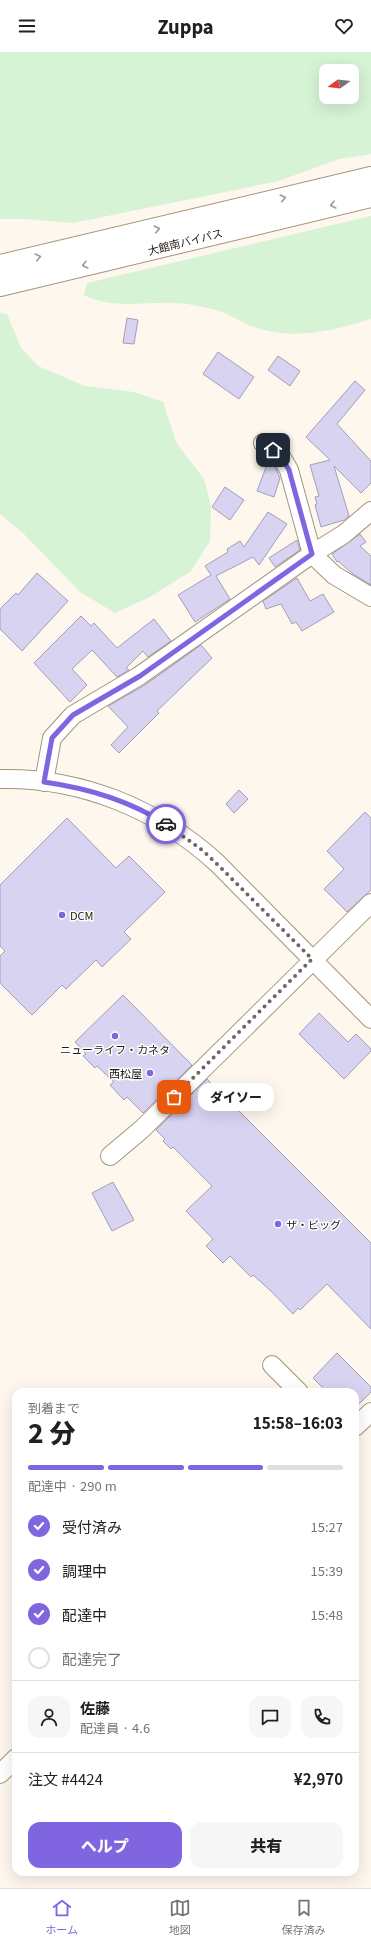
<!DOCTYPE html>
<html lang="ja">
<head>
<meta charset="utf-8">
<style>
  body { margin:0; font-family:Georgia,"Noto Sans JP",serif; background:#f6f6f6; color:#202124; height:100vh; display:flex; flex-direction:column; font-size:15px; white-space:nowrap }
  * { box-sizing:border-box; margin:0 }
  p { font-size:13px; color:#757577 }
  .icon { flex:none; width:22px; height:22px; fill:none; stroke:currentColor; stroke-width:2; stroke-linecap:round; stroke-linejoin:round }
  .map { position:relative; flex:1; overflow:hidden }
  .side { position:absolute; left:12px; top:1336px; width:347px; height:488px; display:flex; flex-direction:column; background:#fff; border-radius:12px; box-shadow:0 4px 16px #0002 }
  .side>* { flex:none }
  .needle { width:26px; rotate:255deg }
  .tools { position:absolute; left:319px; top:12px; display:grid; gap:8px }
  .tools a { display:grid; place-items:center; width:40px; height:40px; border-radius:8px; background:#fff; box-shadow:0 4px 16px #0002; font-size:20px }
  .pin { position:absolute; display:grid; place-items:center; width:34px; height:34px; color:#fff; margin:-17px; border-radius:8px; box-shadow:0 2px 6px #0006 }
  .courier { position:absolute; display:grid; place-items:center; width:40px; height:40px; margin:-20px; border:3px solid #7f65e0; border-radius:50%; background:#fff; color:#222; box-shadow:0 1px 5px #0007 }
  .bubble { position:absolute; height:28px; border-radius:12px; background:#fff; box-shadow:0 4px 16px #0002; font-size:13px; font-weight:800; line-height:28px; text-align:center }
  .summary em { font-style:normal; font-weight:800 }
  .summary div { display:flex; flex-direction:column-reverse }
  .summary { display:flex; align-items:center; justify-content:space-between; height:68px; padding:0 16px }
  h1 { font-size:26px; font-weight:800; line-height:30px }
  .bar { display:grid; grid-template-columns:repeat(4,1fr); gap:6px 4px; align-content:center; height:48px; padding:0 16px }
  .bar i { height:5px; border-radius:3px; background:#e0e0e0 }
  .bar .current { background:#7f65e0 }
  .bar p { grid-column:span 4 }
  .line { display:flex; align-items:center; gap:10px; padding:0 16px; border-top:1px solid #e0e0e0 }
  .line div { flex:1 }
  .round { display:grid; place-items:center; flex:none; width:42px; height:42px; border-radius:12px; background:#f6f6f6 }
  ol { padding:0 16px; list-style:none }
  li { display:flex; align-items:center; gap:12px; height:44px }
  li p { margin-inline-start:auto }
  li .icon { padding:4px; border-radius:50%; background:#7f65e0; color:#fff; stroke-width:4 }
  li:last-child { color:#757577 }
  li i { width:22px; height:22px; border:2px solid #e0e0e0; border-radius:50% }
  .action { display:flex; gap:8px; margin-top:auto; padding:8px 16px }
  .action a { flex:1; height:46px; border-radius:12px; background:#7f65e0; color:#fff; font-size:16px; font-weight:800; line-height:46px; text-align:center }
  .action a+a { background:#f6f6f6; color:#202124 }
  header { display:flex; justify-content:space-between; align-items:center; height:52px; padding:0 16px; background:#fff; font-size:18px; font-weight:800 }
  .menu { display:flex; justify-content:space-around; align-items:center; height:56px; border-top:1px solid #e0e0e0; background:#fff; font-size:11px; color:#757577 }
  .menu a { display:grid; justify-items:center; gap:2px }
  .menu .current { color:#7f65e0 }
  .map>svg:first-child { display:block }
  .green { fill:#d6f3d5; fill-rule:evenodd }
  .building { fill:#d7d3f0; stroke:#a39eba }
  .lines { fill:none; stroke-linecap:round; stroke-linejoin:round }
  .minor-casing { stroke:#a4957c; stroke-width:20 }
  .highway-casing { stroke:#a4957c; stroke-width:24 }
  .minor { stroke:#fff; stroke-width:18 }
  .highway { stroke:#fff; stroke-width:22 }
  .oneway { stroke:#9b9894 }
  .done { stroke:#6e675e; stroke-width:4; stroke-dasharray:0 7.2 }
  .route { stroke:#7f65e0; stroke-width:5 }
  .poi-dot { fill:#7f65e0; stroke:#fff; stroke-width:1.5 }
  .labels { text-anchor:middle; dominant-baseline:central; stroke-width:3; stroke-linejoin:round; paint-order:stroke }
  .street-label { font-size:11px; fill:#201a11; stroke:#fff }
  .poi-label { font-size:11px; fill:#201a11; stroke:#fff; text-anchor:start }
</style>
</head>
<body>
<header><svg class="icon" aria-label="menu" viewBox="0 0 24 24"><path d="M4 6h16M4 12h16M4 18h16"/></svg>Zuppa<svg class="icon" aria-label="heart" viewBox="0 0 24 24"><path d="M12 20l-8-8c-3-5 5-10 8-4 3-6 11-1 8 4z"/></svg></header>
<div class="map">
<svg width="371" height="1836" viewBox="0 0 371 1836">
  <rect width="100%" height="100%" fill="#fef7ed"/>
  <!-- green -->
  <g class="green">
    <path d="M 0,0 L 371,0 L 371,102 L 339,107 L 279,129 L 73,171 L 26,167 L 0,167 ZM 326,19 L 352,19 L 352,45 L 326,45 Z"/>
    <path d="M 371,164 L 371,267 C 335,278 302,287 264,278 C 248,275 234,264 219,259 C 207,255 190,252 177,251 C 146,249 113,258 84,243 L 87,231 Z"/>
    <path d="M 0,261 L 7,262 L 21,296 L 38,314 L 85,334 L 134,340 L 163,350 L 177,392 L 204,427 L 211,454 L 210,489 L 191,519 L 150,545 L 115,561 L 80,540 L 24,482 L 0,462 Z"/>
  </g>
  <!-- building -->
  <g class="building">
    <path d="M 127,266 L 138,268 L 134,292 L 123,291 Z"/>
    <path d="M 218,300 L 254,325 L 239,347 L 203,322 Z"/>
    <path d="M 278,304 L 300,319 L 290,334 L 268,318 Z"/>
    <path d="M 355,329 L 365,338 L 337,372 L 371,409 L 371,431 L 361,441 L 334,414 L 349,464 L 344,468 L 321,475 L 315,453 L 317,452 L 315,445 L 319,444 L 310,413 L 330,408 L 306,385 Z"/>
    <path d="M 268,410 L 274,413 L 280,426 L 274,445 L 257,439 Z"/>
    <path d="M 225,435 L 244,448 L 230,468 L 212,455 Z"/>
    <path d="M 268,460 L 287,472 L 259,513 L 253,505 L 216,524 L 230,547 L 195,570 L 178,543 L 211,523 L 205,514 L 228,500 L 227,497 L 240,489 L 244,495 Z"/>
    <path d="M 360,482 L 366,490 L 360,494 L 371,504 L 371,533 L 353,522 L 338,509 L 337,510 L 332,502 Z"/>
    <path d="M 297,488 L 300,498 L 275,515 L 269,506 Z"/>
    <path d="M 37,521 L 68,549 L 22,599 L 0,577 L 0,557 L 16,541 L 18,543 Z"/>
    <path d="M 297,526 L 310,549 L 323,542 L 334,560 L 302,579 L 296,570 L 292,572 L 281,552 L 266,557 L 263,549 Z"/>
    <path d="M 81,564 L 91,574 L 94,571 L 117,596 L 154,567 L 171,589 L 148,605 L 143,599 L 126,616 L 129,618 L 117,625 L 92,598 L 72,617 L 87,633 L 70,650 L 34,611 Z"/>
    <path d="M 201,593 L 212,606 L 157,659 L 159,661 L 119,701 L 111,693 L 128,675 L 108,654 L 145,633 Z"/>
    <path d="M 239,738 L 248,747 L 234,761 L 226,752 Z"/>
    <path d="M 365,760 L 371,766 L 371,838 L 347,860 L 324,837 L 344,817 L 327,799 Z"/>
    <path d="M 67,766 L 116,816 L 129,804 L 165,840 L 124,880 L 131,887 L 102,915 L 96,908 L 66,937 L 62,933 L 32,963 L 0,931 L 0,904 L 5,899 L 0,894 L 0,833 Z"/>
    <path d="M 123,943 L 192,1013 L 143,1061 L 127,1045 L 124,1048 L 110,1033 L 114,1030 L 97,1014 L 95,1016 L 83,1004 L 86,1002 L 75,990 Z"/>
    <path d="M 319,961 L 348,990 L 356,982 L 371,997 L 371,999 L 344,1027 L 299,982 Z"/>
    <path d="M 207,1027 L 371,1191 L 371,1277 L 327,1232 L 300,1258 L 298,1256 L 293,1262 L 271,1239 L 253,1223 L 251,1225 L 230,1204 L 223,1211 L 206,1194 L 213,1187 L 186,1159 L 212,1134 L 173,1095 L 171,1097 L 163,1089 L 165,1087 L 156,1078 Z"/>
    <path d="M 113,1130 L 134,1168 L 112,1179 L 92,1141 Z"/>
    <path d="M 337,1301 L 371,1335 L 371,1340 L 355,1356 L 355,1340 L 327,1340 L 313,1326 Z"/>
  </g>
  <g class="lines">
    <defs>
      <g id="minor">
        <path d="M 263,391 L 282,406 L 289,418 L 312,502 L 334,523 L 371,545"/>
        <path d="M 0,727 C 80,725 158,757 217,811 L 371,967"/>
        <path d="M 44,730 L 52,686 L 73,663 L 139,624 L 312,502 L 344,482 L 371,459"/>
        <path d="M 110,1104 L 142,1077 L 371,851"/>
        <path d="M 272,1313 L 299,1340"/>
        <path d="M 355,1375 L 371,1360"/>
        <path d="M 0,1722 L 16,1706"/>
      </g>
      <g id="highway">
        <path d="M 0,214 L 371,126"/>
        <path d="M 0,233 L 371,144"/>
      </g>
    </defs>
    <!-- minor casing -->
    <use href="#minor" class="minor-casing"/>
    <!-- highway casing -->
    <use href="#highway" class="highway-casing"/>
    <!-- minor -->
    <use href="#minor" class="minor"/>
    <!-- highway -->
    <use href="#highway" class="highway"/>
  </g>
  <!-- one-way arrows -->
  <defs><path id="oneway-chevron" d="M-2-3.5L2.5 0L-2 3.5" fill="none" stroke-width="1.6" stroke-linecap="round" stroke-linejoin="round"/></defs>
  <g class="oneway">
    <use href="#oneway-chevron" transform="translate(283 146) rotate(-13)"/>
    <use href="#oneway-chevron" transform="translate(333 153) rotate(166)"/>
    <use href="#oneway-chevron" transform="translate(157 177) rotate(-13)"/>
    <use href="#oneway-chevron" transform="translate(38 205) rotate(-14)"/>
    <use href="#oneway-chevron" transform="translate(85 213) rotate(166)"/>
  </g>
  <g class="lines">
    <!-- done -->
    <path class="done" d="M 166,772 L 202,798 L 216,811 L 312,907 L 174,1045"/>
    <!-- route -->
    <path class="route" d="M 166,772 C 130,749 87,736 44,730 L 52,686 L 73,663 L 140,624 L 312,502 L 289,418 L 282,406 L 273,398"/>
  </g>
  <!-- markers -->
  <g class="poi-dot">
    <circle cx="62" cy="863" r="4"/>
    <circle cx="115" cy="984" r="4"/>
    <circle cx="150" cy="1021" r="4"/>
    <circle cx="278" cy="1172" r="4"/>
  </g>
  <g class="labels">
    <!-- street labels -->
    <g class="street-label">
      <text transform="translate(185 189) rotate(-14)">大館南バイパス</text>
    </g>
    <!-- poi labels -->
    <g class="poi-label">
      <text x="70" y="863">DCM</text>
      <text x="115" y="997" text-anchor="middle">ニューライフ・カネタ</text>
      <text x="142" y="1021" text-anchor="end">西松屋</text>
      <text x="286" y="1172">ザ・ビッグ</text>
    </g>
  </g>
</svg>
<div class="tools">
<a><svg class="needle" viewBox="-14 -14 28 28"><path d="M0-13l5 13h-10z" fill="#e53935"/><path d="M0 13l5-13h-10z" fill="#757577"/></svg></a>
</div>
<div class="pin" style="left:174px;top:1045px;background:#ea580c"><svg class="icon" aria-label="bag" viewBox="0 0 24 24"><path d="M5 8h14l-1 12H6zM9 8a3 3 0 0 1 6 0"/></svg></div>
<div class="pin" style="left:273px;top:398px;background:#1f2937"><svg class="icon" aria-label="home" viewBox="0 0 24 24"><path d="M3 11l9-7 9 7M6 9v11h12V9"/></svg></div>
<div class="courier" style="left:166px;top:772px"><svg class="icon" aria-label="car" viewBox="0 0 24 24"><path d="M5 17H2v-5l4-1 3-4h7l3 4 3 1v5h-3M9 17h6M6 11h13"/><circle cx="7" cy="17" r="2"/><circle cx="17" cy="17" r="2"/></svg></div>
<div class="bubble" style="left:198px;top:1031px;width:76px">ダイソー</div>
<section class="side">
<div class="summary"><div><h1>2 分</h1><p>到着まで</p></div><em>15:58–16:03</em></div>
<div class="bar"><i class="current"></i><i class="current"></i><i class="current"></i><i></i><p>配達中 · 290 m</p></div>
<ol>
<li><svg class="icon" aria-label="check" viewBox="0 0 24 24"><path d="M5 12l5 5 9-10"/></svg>受付済み<p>15:27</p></li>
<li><svg class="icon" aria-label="check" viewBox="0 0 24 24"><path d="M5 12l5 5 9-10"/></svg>調理中<p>15:39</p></li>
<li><svg class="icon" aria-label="check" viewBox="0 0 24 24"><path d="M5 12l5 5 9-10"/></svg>配達中<p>15:48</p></li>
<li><i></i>配達完了</li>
</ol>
<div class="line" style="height:72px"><a class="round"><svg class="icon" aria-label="person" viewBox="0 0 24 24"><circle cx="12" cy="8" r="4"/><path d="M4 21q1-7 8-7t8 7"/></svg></a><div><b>佐藤</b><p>配達員 · 4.6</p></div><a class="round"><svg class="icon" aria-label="chat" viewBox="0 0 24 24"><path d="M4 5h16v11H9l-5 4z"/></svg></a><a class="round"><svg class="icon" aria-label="phone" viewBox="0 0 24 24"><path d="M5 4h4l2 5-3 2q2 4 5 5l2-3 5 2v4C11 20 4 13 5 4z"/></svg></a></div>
<div class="line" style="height:52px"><div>注文 #4424</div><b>¥2,970</b></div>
<div class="action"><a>ヘルプ</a><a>共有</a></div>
</section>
</div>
<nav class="menu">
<a class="current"><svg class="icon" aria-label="home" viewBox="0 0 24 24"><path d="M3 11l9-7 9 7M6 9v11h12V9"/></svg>ホーム</a>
<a><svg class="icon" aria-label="map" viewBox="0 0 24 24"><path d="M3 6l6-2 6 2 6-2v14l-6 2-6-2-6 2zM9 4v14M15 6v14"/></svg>地図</a>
<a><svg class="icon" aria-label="saved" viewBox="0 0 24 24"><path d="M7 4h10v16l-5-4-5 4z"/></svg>保存済み</a>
</nav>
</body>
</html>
